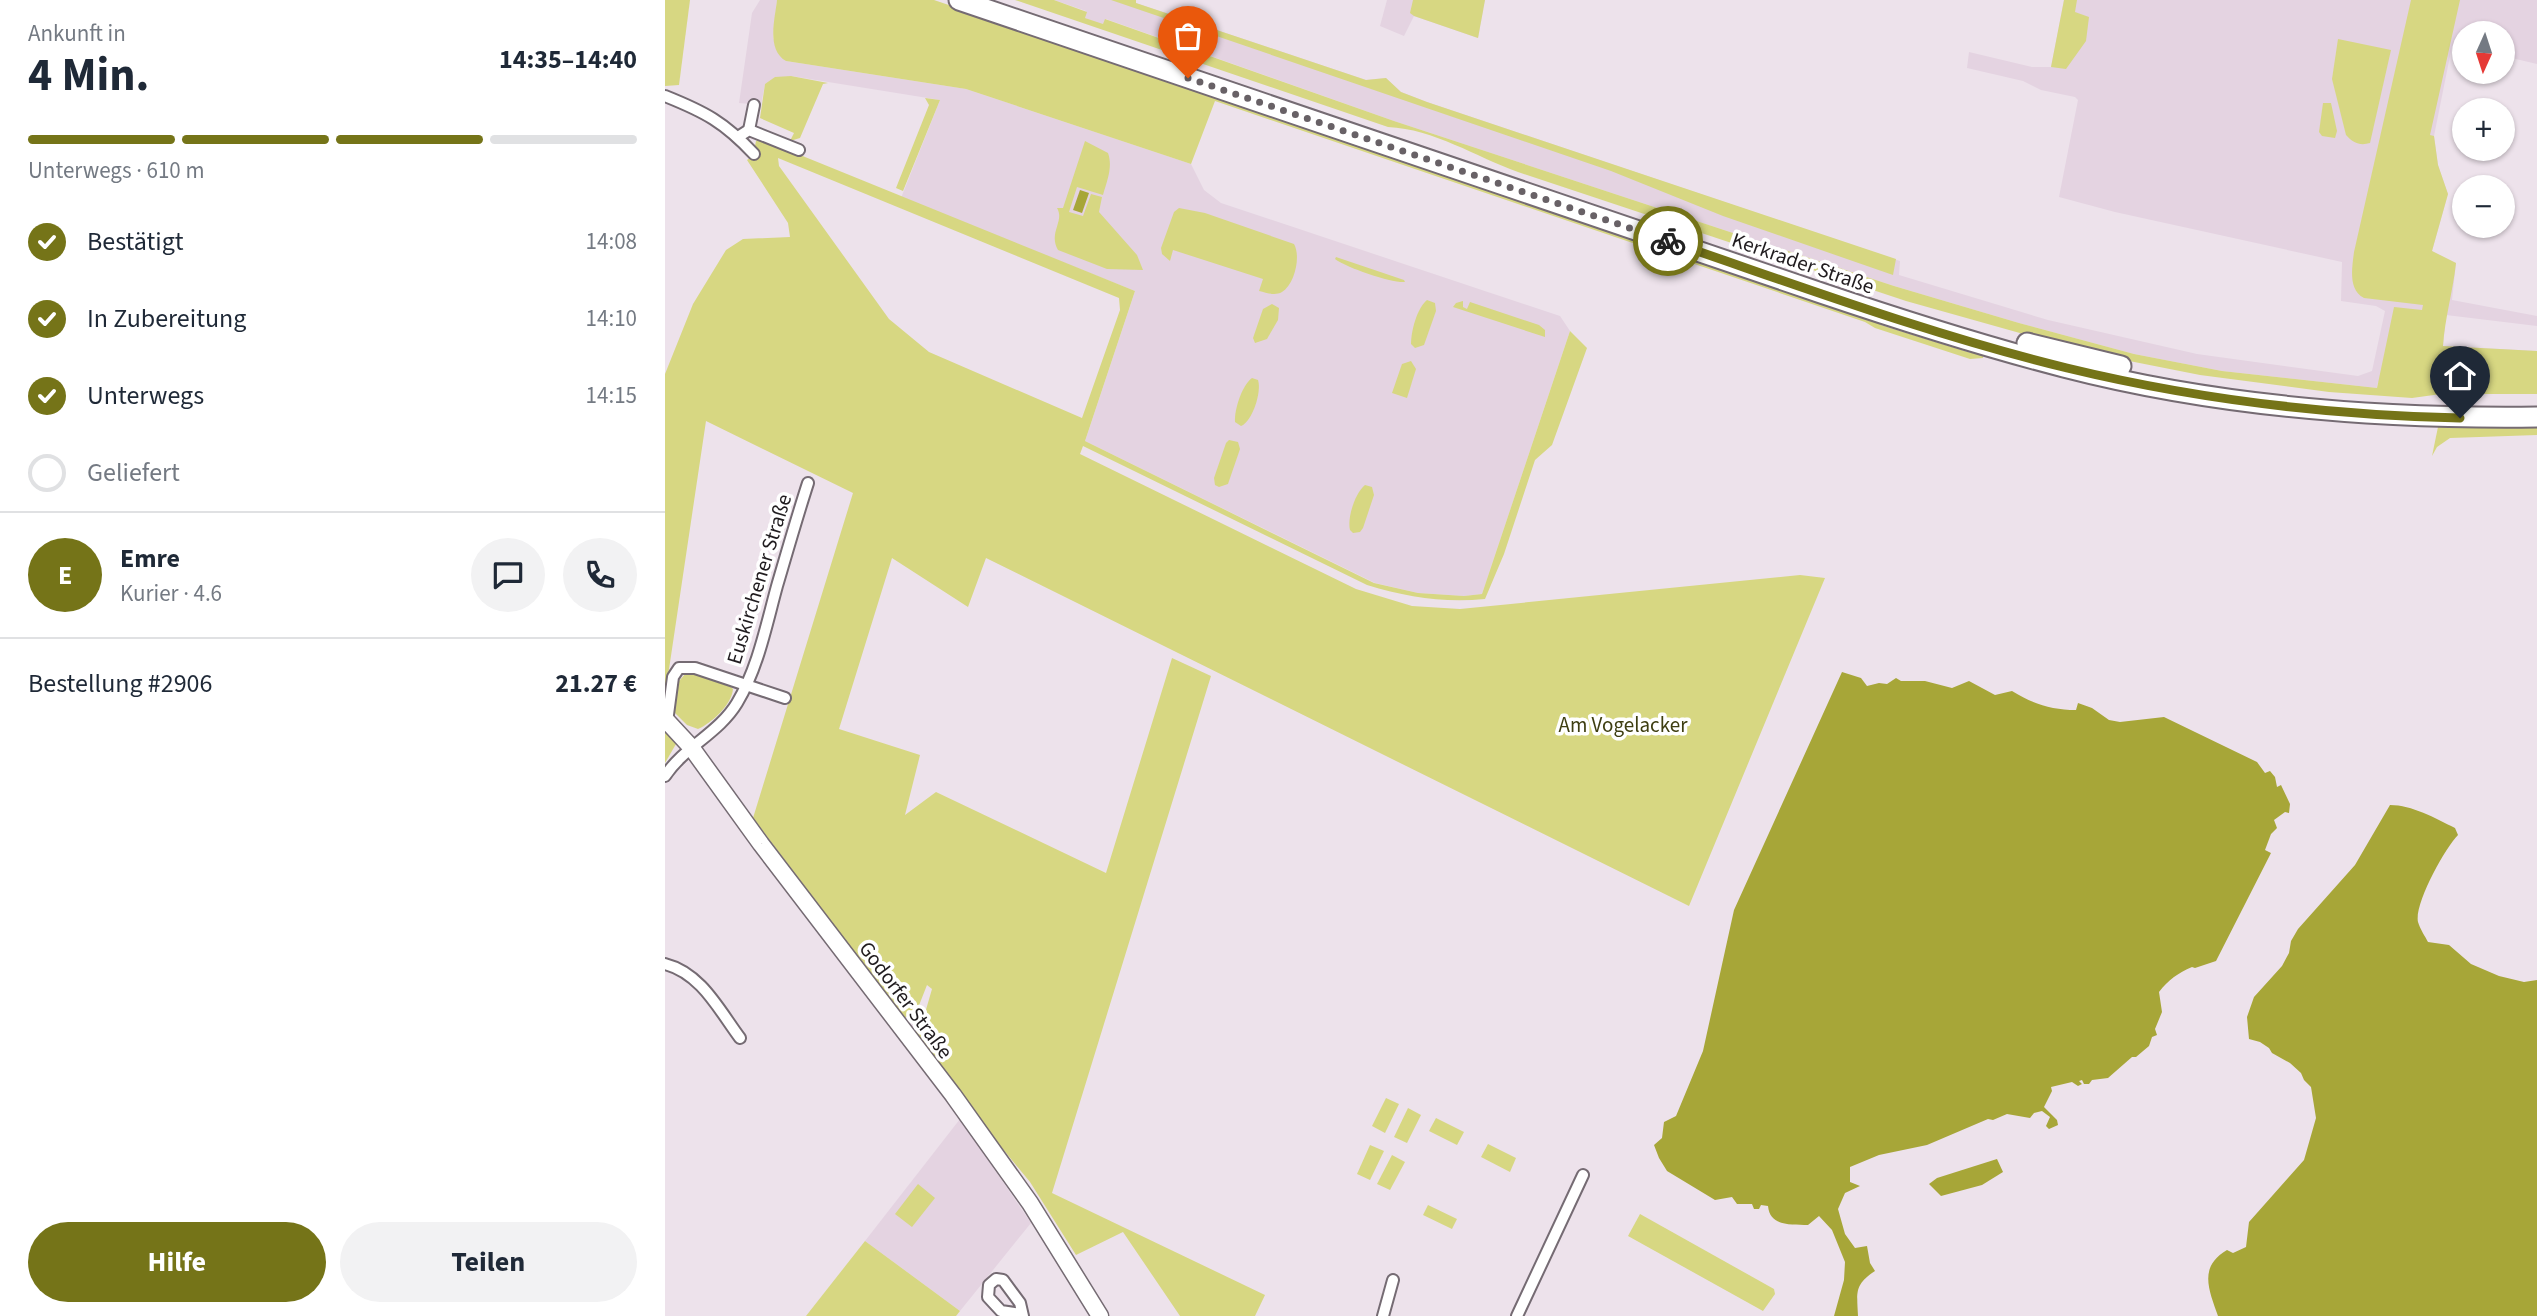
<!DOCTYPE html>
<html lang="de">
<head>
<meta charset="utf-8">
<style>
  body { margin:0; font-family:"Source Sans 3",sans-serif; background:#f2f2f3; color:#1f2937; height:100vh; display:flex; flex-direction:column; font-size:26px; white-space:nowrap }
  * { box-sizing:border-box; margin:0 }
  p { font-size:23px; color:#747a83 }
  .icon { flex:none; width:38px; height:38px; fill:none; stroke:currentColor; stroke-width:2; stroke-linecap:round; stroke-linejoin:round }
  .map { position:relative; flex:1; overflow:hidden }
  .sheet { display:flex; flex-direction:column; background:#fff; width:665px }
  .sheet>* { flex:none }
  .needle { width:46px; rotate:183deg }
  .controls { position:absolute; left:1787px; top:21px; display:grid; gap:14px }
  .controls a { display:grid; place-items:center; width:63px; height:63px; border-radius:50%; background:#fff; box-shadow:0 2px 5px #0004; font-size:35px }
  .pin { position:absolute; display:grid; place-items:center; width:60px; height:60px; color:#fff; margin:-72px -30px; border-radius:50% 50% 50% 0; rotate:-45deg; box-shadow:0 0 7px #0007 }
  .pin .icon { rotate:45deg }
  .courier { position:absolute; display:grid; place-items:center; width:70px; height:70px; margin:-35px; border:5px solid #757418; border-radius:50%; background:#fff; color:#222; box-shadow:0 2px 9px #0007 }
  .summary em { font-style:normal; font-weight:700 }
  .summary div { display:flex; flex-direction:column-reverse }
  .summary { display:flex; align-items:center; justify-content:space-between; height:119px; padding:0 28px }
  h1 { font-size:46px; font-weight:700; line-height:52px }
  .bar { display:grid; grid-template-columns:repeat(4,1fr); gap:10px 7px; align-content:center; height:84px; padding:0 28px }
  .bar i { height:9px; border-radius:5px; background:#e0e1e3 }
  .bar .on { background:#757418 }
  .bar p { grid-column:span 4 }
  .line { display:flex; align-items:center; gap:18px; padding:0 28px; border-top:2px solid #e0e1e3 }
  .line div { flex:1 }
  .round { display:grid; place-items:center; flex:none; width:74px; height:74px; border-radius:37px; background:#f2f2f3 }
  ol { padding:0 28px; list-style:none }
  li { display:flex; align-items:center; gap:21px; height:77px }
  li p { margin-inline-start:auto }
  li .icon { padding:7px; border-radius:50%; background:#757418; color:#fff; stroke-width:4 }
  li:last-child { color:#747a83 }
  li i { width:38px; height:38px; border:4px solid #e0e1e3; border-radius:50% }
  .button { display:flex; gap:14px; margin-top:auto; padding:14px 28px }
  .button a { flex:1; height:80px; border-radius:42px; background:#757418; color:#fff; font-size:28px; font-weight:700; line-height:80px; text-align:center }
  .button a+a { background:#f2f2f3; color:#1f2937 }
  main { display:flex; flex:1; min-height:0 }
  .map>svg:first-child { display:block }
  .built { fill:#e4d3e1 }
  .green { fill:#d7d782; fill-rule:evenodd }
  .water { fill:#a7a638 }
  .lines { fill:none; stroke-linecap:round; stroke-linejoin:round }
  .street-casing { stroke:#756b73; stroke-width:14 }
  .secondary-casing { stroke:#756b73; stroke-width:19 }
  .highway-casing { stroke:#756b73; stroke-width:23 }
  .street { stroke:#fff; stroke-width:10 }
  .secondary { stroke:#fff; stroke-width:16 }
  .highway { stroke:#fff; stroke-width:19 }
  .done { stroke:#686166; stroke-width:7; stroke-dasharray:0 12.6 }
  .route { stroke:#757418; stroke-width:9 }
  .labels { text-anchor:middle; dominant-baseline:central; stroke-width:7; stroke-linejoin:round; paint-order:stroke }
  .street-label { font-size:21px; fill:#201c1f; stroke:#fff }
  .park-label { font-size:21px; fill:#3e3e11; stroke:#fff }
</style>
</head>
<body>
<main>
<section class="sheet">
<div class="summary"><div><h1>4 Min.</h1><p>Ankunft in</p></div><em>14:35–14:40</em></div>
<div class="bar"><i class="on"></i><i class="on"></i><i class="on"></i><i></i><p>Unterwegs · 610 m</p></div>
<ol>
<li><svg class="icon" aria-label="check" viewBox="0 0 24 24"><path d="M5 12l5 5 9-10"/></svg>Bestätigt<p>14:08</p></li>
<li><svg class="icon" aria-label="check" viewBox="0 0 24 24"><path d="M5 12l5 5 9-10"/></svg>In Zubereitung<p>14:10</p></li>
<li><svg class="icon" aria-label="check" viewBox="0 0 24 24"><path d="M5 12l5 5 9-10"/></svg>Unterwegs<p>14:15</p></li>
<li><i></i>Geliefert</li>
</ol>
<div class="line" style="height:126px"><b class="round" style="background:#757418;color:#fff">E</b><div><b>Emre</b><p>Kurier · 4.6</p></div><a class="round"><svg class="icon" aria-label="chat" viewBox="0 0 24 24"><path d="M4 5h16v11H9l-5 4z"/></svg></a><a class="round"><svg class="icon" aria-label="phone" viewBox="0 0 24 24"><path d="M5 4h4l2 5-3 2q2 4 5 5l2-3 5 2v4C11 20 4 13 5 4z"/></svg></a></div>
<div class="line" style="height:91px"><div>Bestellung #2906</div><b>21.27 €</b></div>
<div class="button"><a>Hilfe</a><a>Teilen</a></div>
</section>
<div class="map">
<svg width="1872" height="1316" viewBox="0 0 1872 1316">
  <rect width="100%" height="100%" fill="#ede2eb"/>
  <!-- built -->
  <g class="built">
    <path d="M 95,0 L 112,0 L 108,38 L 121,61 L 301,89 L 526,164 L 539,190 L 556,203 L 895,316 L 905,331 L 817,594 L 799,596 L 753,593 L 710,583 L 420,441 L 470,291 L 236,198 L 275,100 L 126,76 L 100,84 L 96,105 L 74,103 L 87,13 Z"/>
    <path d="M 389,0 L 471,0 L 471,3 L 701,80 L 721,78 L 736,92 L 762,102 L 1235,261 L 1234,275 L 1383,320 L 1532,354 L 1693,376 L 1707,371 L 1720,311 L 1711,306 L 1676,301 L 1677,262 L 1450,212 L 1394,197 L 1413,100 L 1410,97 L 1376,90 L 1358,81 L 1302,68 L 1304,52 L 1367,67 L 1386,67 L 1399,0 L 1872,0 L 1872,64 L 1838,56 L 1838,33 L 1799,33 L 1799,48 L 1787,46 L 1769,136 L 1773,165 L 1783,194 L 1767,251 L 1791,263 L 1787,300 L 1872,316 L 1872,326 L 1781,315 L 1778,346 L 1872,351 L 1713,382 L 1712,388 L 1557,371 L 1469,354 L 1354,323 L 1229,286 L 729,121 L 441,19 L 438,25 L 420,18 L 421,11 Z"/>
    <path d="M 722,0 L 820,0 L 813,38 L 749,16 L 739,36 L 715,26 Z"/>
    <path d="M 295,1119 L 366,1223 L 295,1311 L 200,1241 Z"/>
  </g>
  <!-- green -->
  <g class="green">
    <path d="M 0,0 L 25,0 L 14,85 L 0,86 Z"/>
    <path d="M 112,0 L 269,0 L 1204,316 L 1216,325 L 1306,353 L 1319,352 L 1318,358 L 1305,359 L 1210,328 L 1200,322 L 550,101 L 526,164 L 301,89 L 121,61 C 101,49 110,19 112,0 Z"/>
    <path d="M 350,0 L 389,0 L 422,12 L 420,18 L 438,24 L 440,19 L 729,121 L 1229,286 L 1354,323 L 1469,354 L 1557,371 L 1712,388 L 1729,307 L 1757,310 L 1758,305 L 1699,298 C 1683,290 1687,268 1689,252 L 1746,0 L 1795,0 L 1765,135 L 1769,136 L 1773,165 L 1783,194 L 1767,251 L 1791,263 C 1788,291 1780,317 1778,346 L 1872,351 L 1872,394 L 1776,394 L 1747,398 L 1664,392 L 1535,375 L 1429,354 L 1241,301 L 853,172 C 811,157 769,129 723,127 Z"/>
    <path d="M 446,0 L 471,0 L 471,3 L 701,80 L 721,78 L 736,92 L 762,102 L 1231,259 L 1228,275 L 1058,216 L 946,171 Z"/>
    <path d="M 748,0 L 820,0 L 813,38 L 749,16 L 745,13 Z"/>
    <path d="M 1399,0 L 1412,0 L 1410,12 L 1424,17 L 1421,41 L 1401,69 L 1386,67 Z"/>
    <path d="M 1673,39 L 1726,50 L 1705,143 C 1695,146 1688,143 1681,135 L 1667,79 Z"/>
    <path d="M 126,76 L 163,83 L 158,84 L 135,138 L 125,141 L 129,133 L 95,118 L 100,84 L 110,77 Z"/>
    <path d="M 260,98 L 275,100 L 238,191 L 231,188 L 264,105 Z"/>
    <path d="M 1658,103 L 1666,103 L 1672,131 L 1670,138 L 1657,136 L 1654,132 Z"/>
    <path d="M 96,139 L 470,291 L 420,441 L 709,583 L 753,593 L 799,596 L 817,594 L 905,331 L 922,348 L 887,445 L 870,460 L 839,554 L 820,599 C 778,603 742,597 702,585 L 418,446 L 415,454 L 691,589 L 747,606 L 795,609 L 1135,575 L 1160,578 L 1024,906 L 321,558 L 303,607 L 227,558 L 174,729 L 255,755 L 240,815 L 271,792 L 441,873 L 507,658 L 546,676 L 387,1193 L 600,1295 L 590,1316 L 515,1316 L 458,1232 L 411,1255 L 365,1182 L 309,1114 L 250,1033 L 258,1020 L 267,989 L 262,985 L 251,1013 L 239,1018 L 88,818 L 188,493 L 41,421 L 0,696 L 0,374 L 28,304 L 61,250 L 78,239 L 125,237 L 123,223 L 82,160 L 93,152 L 90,146 L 91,141 ZM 113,158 L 454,298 L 455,310 L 417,418 L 264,352 L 224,319 L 114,166 Z"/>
    <path d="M 420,141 L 443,153 C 448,167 442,181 438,195 L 412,187 L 404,212 L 418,216 L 426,194 L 437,197 L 434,212 L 472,255 L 478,270 L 442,269 L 393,250 C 383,233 400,221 392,208 L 398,208 Z"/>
    <path d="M 514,208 L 540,213 L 629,244 C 636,256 630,284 617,292 C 610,296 602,293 594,291 L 598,279 L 508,250 L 505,261 L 497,254 L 496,248 L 509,212 Z"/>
    <path d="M 671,257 L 739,280 L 740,282 C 726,283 682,268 670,259 Z"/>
    <path d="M 762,300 L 770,303 L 771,311 L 759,345 L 750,348 L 746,344 C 746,331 752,308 762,300 Z"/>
    <path d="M 798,301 L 798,307 L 802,309 L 805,302 L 874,325 L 880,330 L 880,337 L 788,307 L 791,303 Z"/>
    <path d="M 607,304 L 614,308 L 613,320 L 602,339 L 590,343 L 588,338 L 598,309 Z"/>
    <path d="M 746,361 L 751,369 L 742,398 L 727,393 L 737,364 Z"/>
    <path d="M 587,378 L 593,380 C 597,392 587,422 576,426 L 570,422 C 569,410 577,385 587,378 Z"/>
    <path d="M 1872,425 L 1872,435 L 1785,438 L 1772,447 L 1767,456 L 1773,427 Z"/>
    <path d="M 564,440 L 573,442 L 575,449 L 563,484 L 554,487 L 550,485 L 549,478 L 561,443 Z"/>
    <path d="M 700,485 L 707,487 L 709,495 L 698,528 L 695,532 L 688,533 L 685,530 C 682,518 690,493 700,485 Z"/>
    <path d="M 21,673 L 28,673 L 64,685 L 68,689 C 67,704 47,723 33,729 L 22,725 L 9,712 L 14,681 Z"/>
    <path d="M 0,731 L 11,744 L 0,763 Z"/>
    <path d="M 721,1098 L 734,1104 L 720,1133 L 707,1126 Z"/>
    <path d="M 743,1108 L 756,1115 L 742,1143 L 729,1137 Z"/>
    <path d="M 771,1118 L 799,1132 L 792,1145 L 764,1131 Z"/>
    <path d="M 823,1144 L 851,1158 L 845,1172 L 816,1157 Z"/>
    <path d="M 705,1145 L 719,1151 L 705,1180 L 692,1174 Z"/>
    <path d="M 727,1155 L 740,1162 L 725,1190 L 712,1184 Z"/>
    <path d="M 253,1184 L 270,1198 L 247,1227 L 230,1214 Z"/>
    <path d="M 763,1205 L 792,1219 L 787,1229 L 758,1215 Z"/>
    <path d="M 975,1214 L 1109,1289 L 1110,1294 L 1098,1311 L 963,1236 Z"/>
    <path d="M 200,1241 L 295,1311 L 291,1316 L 141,1316 Z"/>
  </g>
  <!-- water -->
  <g class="water">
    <path d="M 415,190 L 424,193 L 417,213 L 408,210 Z"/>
    <path d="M 1177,672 L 1196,678 L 1202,686 L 1214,683 L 1222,684 L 1231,678 L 1236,681 L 1260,681 L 1287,688 L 1304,681 L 1330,695 L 1347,691 C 1368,704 1387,710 1411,710 L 1413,703 L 1427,708 L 1444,720 L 1455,722 L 1499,717 L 1592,762 L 1600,773 L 1605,771 L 1610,777 L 1612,787 L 1616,785 L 1625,804 L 1624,813 L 1620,812 L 1609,820 L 1612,828 L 1606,834 L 1600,850 L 1606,853 L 1551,961 L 1530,968 L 1527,967 C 1513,973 1503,980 1494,992 L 1497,1012 L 1490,1029 L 1492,1035 L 1487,1037 L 1484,1046 L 1471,1057 L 1467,1057 L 1443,1078 L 1427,1080 L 1424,1084 L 1419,1084 L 1417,1080 L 1414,1081 L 1417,1084 L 1413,1086 L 1407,1082 L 1386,1087 L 1387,1091 L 1379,1107 L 1392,1120 L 1393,1125 L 1384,1129 L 1381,1126 L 1385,1117 L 1377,1111 L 1369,1113 L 1365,1118 L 1342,1114 L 1328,1120 L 1323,1119 L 1262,1145 L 1214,1155 L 1185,1167 L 1185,1182 L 1195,1186 L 1180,1193 L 1173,1209 L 1180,1234 L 1190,1248 L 1202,1246 L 1205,1263 L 1210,1271 C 1189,1285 1192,1292 1193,1316 L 1169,1316 L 1179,1280 L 1180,1262 L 1167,1230 L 1154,1216 L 1143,1225 C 1126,1224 1105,1227 1103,1206 L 1096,1205 L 1094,1209 L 1089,1209 L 1087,1204 L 1072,1204 L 1067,1197 L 1050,1200 L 1002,1171 L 994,1158 L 989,1145 L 997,1138 L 999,1122 L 1011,1116 L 1038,1051 L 1069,910 Z"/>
    <path d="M 1725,805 C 1747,805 1770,818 1790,828 L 1793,835 C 1780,848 1749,904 1753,922 C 1755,929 1760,936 1763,942 L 1784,945 L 1806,964 L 1834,976 L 1859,982 L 1872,980 L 1872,1316 L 1553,1316 C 1544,1290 1533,1267 1562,1250 L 1568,1253 L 1581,1247 L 1584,1222 L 1639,1160 L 1651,1118 L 1646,1087 L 1639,1080 L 1636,1073 L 1625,1063 L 1607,1053 L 1604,1048 L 1595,1042 L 1584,1039 L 1582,1017 L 1589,997 L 1617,966 L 1624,953 L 1626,941 L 1633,929 L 1690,865 Z"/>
    <path d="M 1332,1159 L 1338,1172 L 1317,1185 L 1276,1196 L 1264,1184 L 1272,1178 Z"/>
  </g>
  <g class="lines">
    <defs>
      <g id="street">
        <path d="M 0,96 C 40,112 59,122 89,154"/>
        <path d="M 84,130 L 89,105"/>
        <path d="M 73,137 L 84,130 L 134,150"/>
        <path d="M 2,722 L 8,677 L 14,668 L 30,668 L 120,698"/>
        <path d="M 0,776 C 19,747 54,733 72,703 C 93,668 101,626 112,586 C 122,552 132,517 143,483"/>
        <path d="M 0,964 C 36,973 54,1010 75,1038"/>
        <path d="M 357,1314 L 336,1311 L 323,1297 L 324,1285 L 331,1279 L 338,1280 L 355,1303 L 358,1316"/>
        <path d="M 718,1316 L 728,1280"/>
        <path d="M 852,1316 L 918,1175"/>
      </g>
      <path id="secondary" d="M 0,719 L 26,747 L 96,844 L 288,1095 L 365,1203 L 435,1316"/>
      <g id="highway">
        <path d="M 294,0 L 1156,293 C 1236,320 1317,346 1399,367 C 1554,407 1713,419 1872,417"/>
        <path d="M 1362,343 L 1456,366"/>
      </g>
    </defs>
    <!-- street casing -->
    <use href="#street" class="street-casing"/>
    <!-- secondary casing -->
    <use href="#secondary" class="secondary-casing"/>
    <!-- highway casing -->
    <use href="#highway" class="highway-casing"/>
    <!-- street -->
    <use href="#street" class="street"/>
    <!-- secondary -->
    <use href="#secondary" class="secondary"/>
    <!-- highway -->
    <use href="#highway" class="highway"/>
  </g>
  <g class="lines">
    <!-- done -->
    <path class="done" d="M 523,78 L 1003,241"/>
    <!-- route -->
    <path class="route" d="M 1003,241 C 1135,286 1266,335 1402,368 C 1530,399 1662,415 1795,418"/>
  </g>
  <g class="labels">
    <!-- street labels -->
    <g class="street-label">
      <text transform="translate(1138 263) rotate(19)">Kerkrader Straße</text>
      <text transform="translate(94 579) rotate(-73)">Euskirchener Straße</text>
      <text transform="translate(241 1000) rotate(53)">Godorfer Straße</text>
    </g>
    <!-- park labels -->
    <g class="park-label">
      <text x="958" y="725">Am Vogelacker</text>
    </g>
  </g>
</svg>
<div class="controls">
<a><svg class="needle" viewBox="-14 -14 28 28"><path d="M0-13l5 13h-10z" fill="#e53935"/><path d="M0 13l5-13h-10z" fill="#747a83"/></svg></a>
<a>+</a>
<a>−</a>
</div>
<div class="pin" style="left:523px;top:78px;background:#ea580c"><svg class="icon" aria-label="bag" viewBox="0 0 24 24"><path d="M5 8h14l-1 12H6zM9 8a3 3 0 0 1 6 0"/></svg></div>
<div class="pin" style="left:1795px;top:418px;background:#1f2937"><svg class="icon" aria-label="home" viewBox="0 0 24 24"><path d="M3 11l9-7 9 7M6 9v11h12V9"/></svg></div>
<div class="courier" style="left:1003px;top:241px"><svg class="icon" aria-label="bike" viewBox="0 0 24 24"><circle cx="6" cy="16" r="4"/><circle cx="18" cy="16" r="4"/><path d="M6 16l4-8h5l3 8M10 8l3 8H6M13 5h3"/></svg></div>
</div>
</main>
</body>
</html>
